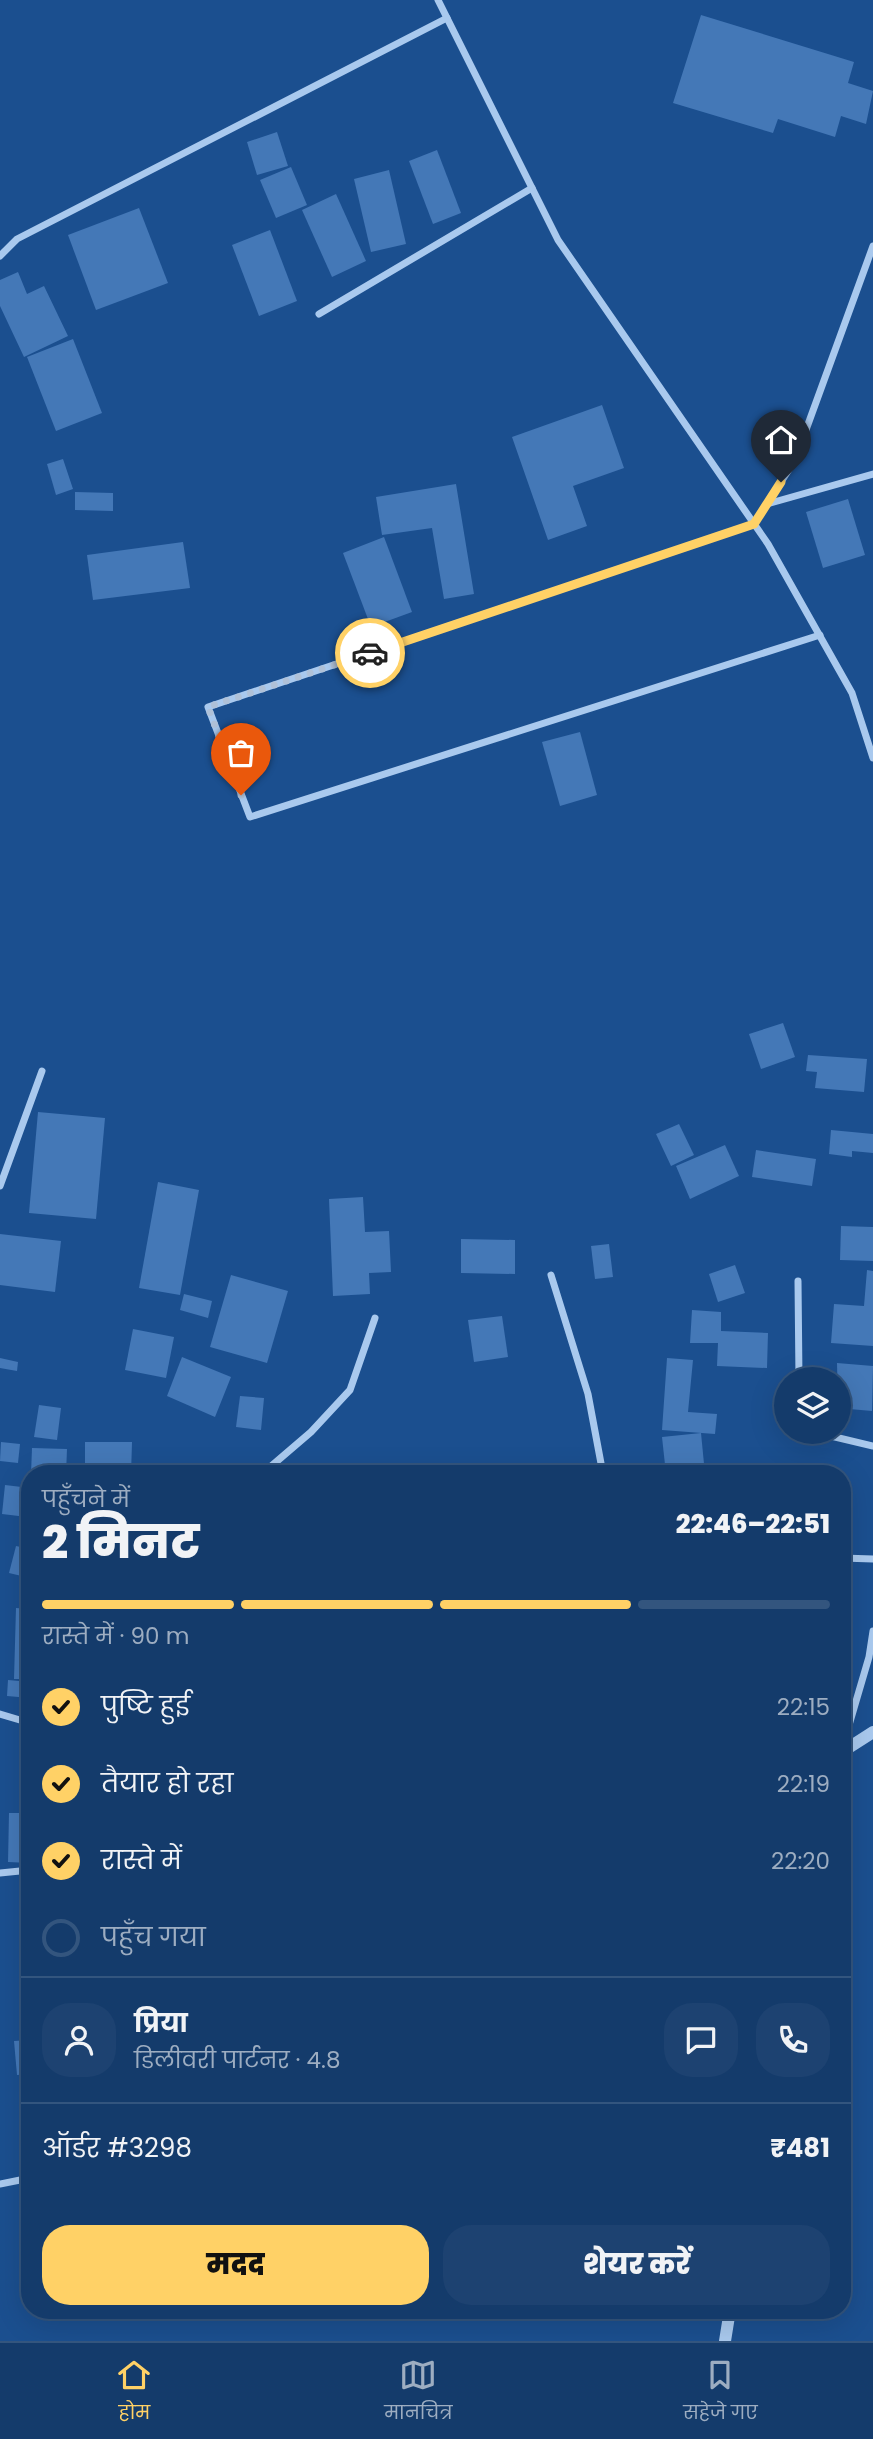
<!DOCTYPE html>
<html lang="hi">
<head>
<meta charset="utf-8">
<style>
  body { margin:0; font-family:Poppins,"Noto Sans Devanagari",sans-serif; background:#1d4271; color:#f1f3f6; height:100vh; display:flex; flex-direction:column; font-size:26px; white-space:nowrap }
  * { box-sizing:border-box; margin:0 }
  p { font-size:23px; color:#9dadc1 }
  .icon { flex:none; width:38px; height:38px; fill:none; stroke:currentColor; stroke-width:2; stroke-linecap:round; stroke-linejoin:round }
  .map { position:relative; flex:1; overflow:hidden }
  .side { position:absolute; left:21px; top:1465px; width:830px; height:854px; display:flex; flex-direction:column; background:#143b6b; border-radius:28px; box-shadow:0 7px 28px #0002,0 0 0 2px #33557e }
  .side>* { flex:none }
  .controls { position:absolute; left:774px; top:1367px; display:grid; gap:14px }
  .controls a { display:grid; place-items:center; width:77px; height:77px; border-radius:50%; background:#143b6b; box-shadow:0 7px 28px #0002,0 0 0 2px #33557e; font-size:35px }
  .pin { position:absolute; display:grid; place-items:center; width:60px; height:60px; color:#fff; margin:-72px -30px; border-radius:50% 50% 50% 0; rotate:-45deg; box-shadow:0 0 7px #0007 }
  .pin .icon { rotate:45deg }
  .courier { position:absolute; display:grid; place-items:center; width:70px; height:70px; margin:-35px; border:5px solid #ffd166; border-radius:50%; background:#fff; color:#222; box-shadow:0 2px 9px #0007 }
  .headline em { font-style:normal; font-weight:800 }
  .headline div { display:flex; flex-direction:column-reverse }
  .headline { display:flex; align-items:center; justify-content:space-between; height:119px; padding:0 21px }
  h1 { font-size:46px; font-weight:800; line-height:52px }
  .bar { display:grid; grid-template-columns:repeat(4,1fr); gap:10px 7px; align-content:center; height:84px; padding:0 21px }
  .bar i { height:9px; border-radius:5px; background:#33557e }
  .bar .selected { background:#ffd166 }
  .bar p { grid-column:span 4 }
  .line { display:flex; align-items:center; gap:18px; padding:0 21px; border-top:2px solid #33557e }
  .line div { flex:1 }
  .round { display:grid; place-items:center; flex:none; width:74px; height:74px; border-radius:28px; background:#1d4271 }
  ol { padding:0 21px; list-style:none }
  li { display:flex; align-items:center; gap:21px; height:77px }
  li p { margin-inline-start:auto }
  li .icon { padding:7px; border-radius:50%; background:#ffd166; color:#111; stroke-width:4 }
  li:last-child { color:#9dadc1 }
  li i { width:38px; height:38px; border:4px solid #33557e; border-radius:50% }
  .button { display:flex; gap:14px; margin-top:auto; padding:14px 21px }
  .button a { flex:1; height:80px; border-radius:28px; background:#ffd166; color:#111; font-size:28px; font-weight:800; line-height:80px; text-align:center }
  .button a+a { background:#1d4271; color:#f1f3f6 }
  .menu { display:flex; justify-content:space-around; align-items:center; height:98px; border-top:2px solid #33557e; background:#143b6b; font-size:19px; color:#9dadc1 }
  .menu a { display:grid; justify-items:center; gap:4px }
  .menu .selected { color:#ffd166 }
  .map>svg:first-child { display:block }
  .building { fill:#4478b7 }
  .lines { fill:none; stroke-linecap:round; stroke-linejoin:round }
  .minor { stroke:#a9c9ee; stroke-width:7 }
  .tertiary { stroke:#a9c9ee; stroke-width:12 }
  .done { stroke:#afc1d8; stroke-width:7; stroke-dasharray:0 12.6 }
  .route { stroke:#ffd166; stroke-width:9 }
</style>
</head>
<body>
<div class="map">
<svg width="873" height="2341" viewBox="0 0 873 2341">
  <rect width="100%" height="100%" fill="#1b4f8f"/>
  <!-- building -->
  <g class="building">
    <path d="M 701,15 L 854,62 L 848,83 L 873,91 L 866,124 L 841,116 L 835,137 L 778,119 L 773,133 L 673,103 Z"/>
    <path d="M 277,132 L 288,166 L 257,175 L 247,142 Z"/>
    <path d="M 437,150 L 461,213 L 433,224 L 409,161 Z"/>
    <path d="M 291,167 L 307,205 L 276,218 L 260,180 Z"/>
    <path d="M 389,170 L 406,244 L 371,252 L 354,179 Z"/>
    <path d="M 336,194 L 366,261 L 332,277 L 302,210 Z"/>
    <path d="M 139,208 L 168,283 L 96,310 L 68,235 Z"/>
    <path d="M 270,230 L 297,301 L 259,316 L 232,245 Z"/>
    <path d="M 18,272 L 27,294 L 44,286 L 68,336 L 24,357 L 0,306 L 0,280 Z"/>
    <path d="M 73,339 L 102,413 L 56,431 L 27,357 Z"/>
    <path d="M 602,405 L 624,468 L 573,486 L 587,526 L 548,540 L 512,437 Z"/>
    <path d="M 63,459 L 73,489 L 56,495 L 47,464 Z"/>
    <path d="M 456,484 L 474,594 L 444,599 L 432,528 L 382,535 L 376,497 Z"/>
    <path d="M 75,492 L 113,493 L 113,511 L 75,510 Z"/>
    <path d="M 848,499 L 865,555 L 823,568 L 806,512 Z"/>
    <path d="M 384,537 L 412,612 L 371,627 L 343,553 Z"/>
    <path d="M 183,542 L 190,588 L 93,600 L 87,555 Z"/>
    <path d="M 580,732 L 597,795 L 560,806 L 542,742 Z"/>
    <path d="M 783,1023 L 795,1057 L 761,1069 L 749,1034 Z"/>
    <path d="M 808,1055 L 867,1059 L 864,1092 L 815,1088 L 817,1072 L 806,1071 Z"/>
    <path d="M 38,1112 L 105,1118 L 96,1219 L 29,1213 Z"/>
    <path d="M 679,1124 L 694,1155 L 671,1166 L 656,1134 Z"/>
    <path d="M 831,1130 L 873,1134 L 873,1153 L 852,1151 L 852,1157 L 829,1154 Z"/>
    <path d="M 725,1145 L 739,1176 L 690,1199 L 676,1166 Z"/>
    <path d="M 756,1150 L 816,1159 L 812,1186 L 752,1177 Z"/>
    <path d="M 158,1182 L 199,1190 L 180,1295 L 139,1288 Z"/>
    <path d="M 363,1197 L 365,1232 L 389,1231 L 391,1272 L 369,1273 L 370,1294 L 333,1296 L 329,1199 Z"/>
    <path d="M 841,1226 L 873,1227 L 873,1261 L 840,1260 Z"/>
    <path d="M 0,1234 L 61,1241 L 55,1292 L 0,1285 Z"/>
    <path d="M 461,1239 L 515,1240 L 515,1274 L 461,1273 Z"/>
    <path d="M 609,1244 L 613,1277 L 595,1279 L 591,1246 Z"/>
    <path d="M 735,1265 L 745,1293 L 718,1302 L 709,1274 Z"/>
    <path d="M 867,1270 L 873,1271 L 873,1346 L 831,1343 L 834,1304 L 864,1306 Z"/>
    <path d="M 231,1275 L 288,1291 L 267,1363 L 210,1347 Z"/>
    <path d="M 184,1294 L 212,1301 L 208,1318 L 180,1310 Z"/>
    <path d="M 692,1310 L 721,1312 L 721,1331 L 768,1333 L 767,1368 L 717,1366 L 718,1343 L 690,1343 Z"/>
    <path d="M 502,1316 L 508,1357 L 474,1362 L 468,1320 Z"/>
    <path d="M 133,1329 L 174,1337 L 166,1378 L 125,1370 Z"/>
    <path d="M 182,1357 L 231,1377 L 215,1417 L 167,1396 Z"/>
    <path d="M 0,1358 L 18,1362 L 17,1371 L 0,1368 Z"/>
    <path d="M 667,1358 L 693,1360 L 688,1412 L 717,1414 L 715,1434 L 662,1430 Z"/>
    <path d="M 837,1363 L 873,1366 L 872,1411 L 838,1408 Z"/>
    <path d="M 240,1396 L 264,1398 L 261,1430 L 236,1427 Z"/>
    <path d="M 39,1405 L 61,1408 L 57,1440 L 34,1437 Z"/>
    <path d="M 701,1433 L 705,1474 L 666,1474 L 662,1437 Z"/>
    <path d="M 1,1442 L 20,1444 L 18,1463 L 0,1461 Z"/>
    <path d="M 85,1442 L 132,1442 L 131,1474 L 85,1474 Z"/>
    <path d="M 32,1448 L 67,1449 L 66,1474 L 31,1474 Z"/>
    <path d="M 5,1485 L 30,1488 L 27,1517 L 2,1514 Z"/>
    <path d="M 16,1546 L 30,1549 L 30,1578 L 9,1573 Z"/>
    <path d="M 16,1608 L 30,1609 L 30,1679 L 14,1679 Z"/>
    <path d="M 8,1680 L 30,1682 L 30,1698 L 7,1696 Z"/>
    <path d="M 9,1813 L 30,1813 L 30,1863 L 8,1862 Z"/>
    <path d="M 30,2040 L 30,2074 L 17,2075 L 14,2041 Z"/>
  </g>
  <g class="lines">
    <!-- minor -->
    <g class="minor">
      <path d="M 438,0 L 558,240 L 768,544 L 852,693 L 873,758"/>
      <path d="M 0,256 L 17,239 L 447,18"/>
      <path d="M 319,314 L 532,188"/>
      <path d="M 767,504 L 873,474"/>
      <path d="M 820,635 L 250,817 L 208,707 L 754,524 L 795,460 L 873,246"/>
      <path d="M 0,1186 L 42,1071"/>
      <path d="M 551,1275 L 588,1394 L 603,1474"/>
      <path d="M 798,1281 L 799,1379"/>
      <path d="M 814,1432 L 873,1446"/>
      <path d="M 262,1474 L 311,1432 L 350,1390 L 375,1318"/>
      <path d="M 842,1558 L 873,1559"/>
      <path d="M 0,1714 L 30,1723"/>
      <path d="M 842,1749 L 869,1657 L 873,1631"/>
      <path d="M 0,1873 L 30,1870"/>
      <path d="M 0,2184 L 30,2178"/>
    </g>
    <!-- tertiary -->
    <g class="tertiary">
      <path d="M 842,1752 L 873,1732"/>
      <path d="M 725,2341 L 730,2310"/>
    </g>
  </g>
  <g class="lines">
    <!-- done -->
    <path class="done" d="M 241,795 L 208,707 L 370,653"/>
    <!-- route -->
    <path class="route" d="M 370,653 L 754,524 L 781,482"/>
  </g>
</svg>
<div class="controls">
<a><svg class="icon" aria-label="layers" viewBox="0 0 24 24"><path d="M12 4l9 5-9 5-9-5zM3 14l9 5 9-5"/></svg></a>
</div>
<div class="pin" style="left:241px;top:795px;background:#ea580c"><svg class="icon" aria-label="bag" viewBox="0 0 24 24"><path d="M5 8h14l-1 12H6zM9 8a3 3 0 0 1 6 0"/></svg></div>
<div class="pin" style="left:781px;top:482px;background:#1f2937"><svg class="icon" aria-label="home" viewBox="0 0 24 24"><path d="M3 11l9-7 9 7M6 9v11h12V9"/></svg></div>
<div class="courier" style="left:370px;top:653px"><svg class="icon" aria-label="car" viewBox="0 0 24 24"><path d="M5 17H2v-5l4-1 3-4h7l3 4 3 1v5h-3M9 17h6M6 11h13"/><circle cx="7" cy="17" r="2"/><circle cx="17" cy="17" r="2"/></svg></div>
<section class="side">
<div class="headline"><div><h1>2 मिनट</h1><p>पहुँचने में</p></div><em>22:46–22:51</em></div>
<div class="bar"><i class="selected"></i><i class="selected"></i><i class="selected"></i><i></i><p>रास्ते में · 90 m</p></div>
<ol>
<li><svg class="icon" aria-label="check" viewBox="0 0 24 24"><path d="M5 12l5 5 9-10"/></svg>पुष्टि हुई<p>22:15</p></li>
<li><svg class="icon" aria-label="check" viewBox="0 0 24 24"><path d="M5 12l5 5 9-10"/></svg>तैयार हो रहा<p>22:19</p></li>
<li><svg class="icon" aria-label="check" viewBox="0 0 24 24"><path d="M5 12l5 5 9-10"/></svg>रास्ते में<p>22:20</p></li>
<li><i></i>पहुँच गया</li>
</ol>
<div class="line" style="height:126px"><a class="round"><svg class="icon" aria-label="person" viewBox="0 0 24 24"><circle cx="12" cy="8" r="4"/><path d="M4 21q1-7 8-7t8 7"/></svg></a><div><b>प्रिया</b><p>डिलीवरी पार्टनर · 4.8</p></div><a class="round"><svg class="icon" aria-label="chat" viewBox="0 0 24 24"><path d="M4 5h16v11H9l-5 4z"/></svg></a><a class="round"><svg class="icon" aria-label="phone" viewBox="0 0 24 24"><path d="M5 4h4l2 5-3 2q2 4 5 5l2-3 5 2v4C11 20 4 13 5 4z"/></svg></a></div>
<div class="line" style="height:91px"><div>ऑर्डर #3298</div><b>₹481</b></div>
<div class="button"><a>मदद</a><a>शेयर करें</a></div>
</section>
</div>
<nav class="menu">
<a class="selected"><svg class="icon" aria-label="home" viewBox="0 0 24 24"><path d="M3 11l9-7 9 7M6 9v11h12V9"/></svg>होम</a>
<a><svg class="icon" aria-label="map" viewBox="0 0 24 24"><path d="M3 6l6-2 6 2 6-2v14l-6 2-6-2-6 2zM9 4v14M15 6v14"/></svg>मानचित्र</a>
<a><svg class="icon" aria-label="saved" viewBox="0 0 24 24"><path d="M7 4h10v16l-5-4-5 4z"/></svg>सहेजे गए</a>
</nav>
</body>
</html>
